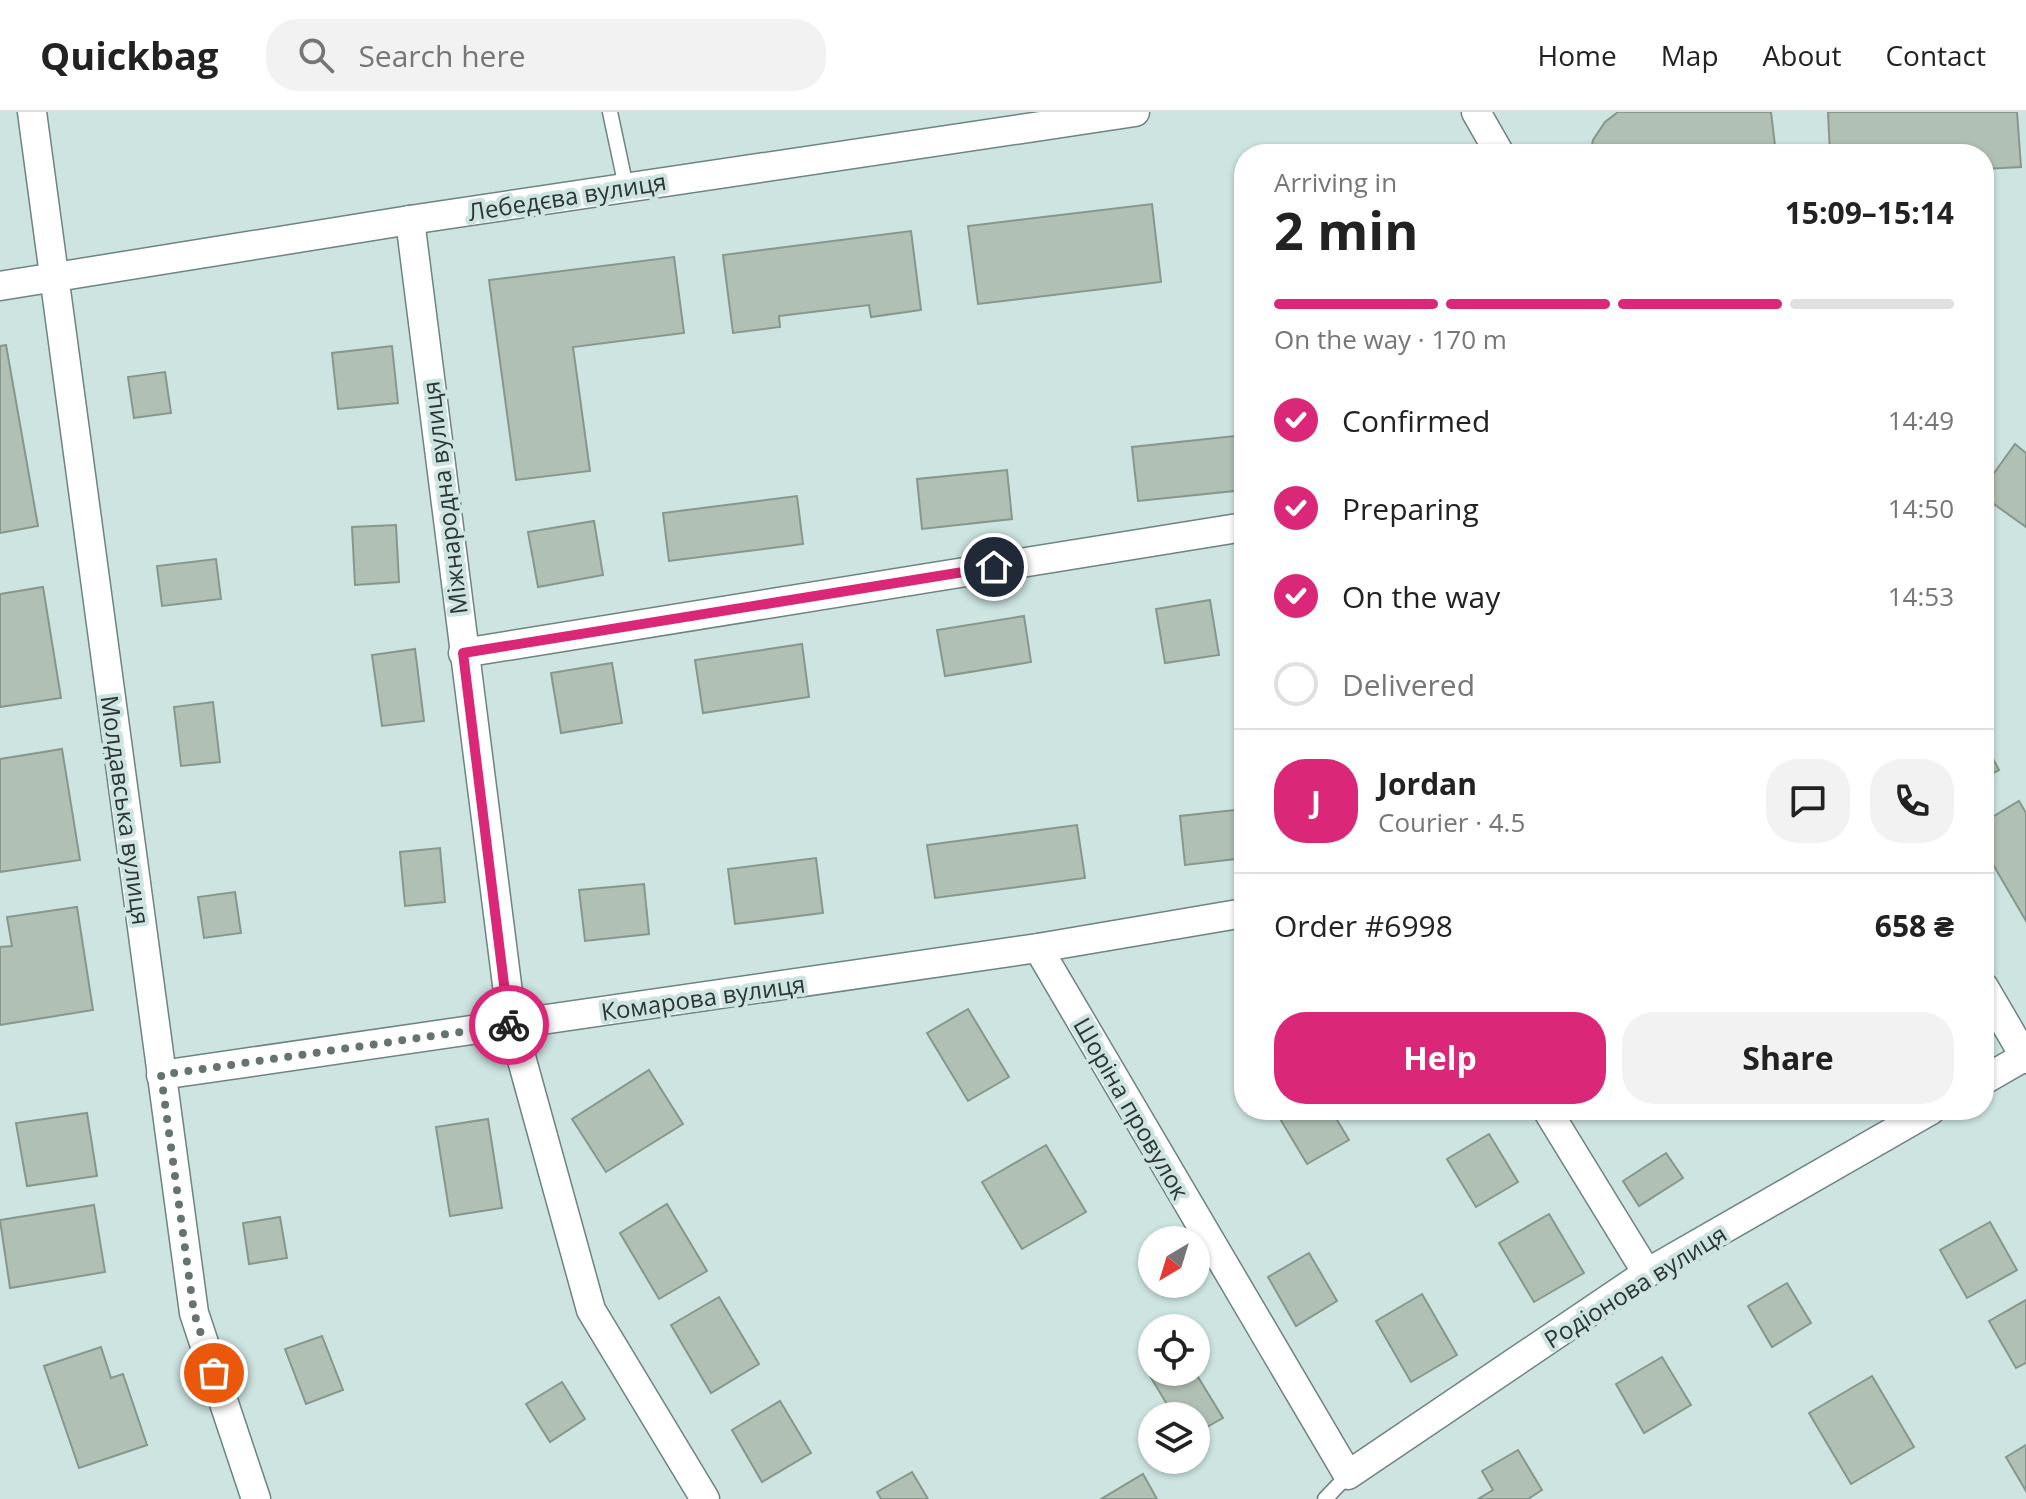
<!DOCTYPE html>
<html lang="en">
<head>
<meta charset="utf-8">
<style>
  body { margin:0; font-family:"Open Sans",sans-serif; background:#f2f2f2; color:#222; height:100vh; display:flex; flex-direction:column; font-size:30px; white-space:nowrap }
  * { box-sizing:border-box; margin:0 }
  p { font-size:26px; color:#767676 }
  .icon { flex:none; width:44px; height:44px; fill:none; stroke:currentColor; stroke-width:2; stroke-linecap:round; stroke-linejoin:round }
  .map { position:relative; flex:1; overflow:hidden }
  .details { position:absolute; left:1234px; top:32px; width:760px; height:976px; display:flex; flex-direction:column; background:#fff; border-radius:32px; box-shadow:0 2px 6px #0004 }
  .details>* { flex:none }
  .needle { width:52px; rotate:218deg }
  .buttons { position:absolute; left:1138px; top:1114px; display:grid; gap:16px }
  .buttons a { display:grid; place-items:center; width:72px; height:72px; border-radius:50%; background:#fff; box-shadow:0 2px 6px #0004; font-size:40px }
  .pin { position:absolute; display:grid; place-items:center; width:68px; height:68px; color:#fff; margin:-34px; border:4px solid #fff; border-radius:50%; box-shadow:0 2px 8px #0007 }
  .courier { position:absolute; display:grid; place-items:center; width:80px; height:80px; margin:-40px; border:6px solid #db2777; border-radius:50%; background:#fff; color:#222; box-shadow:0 2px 10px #0007 }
  .head em { font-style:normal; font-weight:700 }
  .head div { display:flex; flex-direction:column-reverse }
  .head { display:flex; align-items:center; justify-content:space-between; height:136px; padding:0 40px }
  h1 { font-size:52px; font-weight:700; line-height:60px }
  .bar { display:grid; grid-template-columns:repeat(4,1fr); gap:12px 8px; align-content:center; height:96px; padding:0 40px }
  .bar i { height:10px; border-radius:6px; background:#e0e0e0 }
  .bar .current { background:#db2777 }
  .bar p { grid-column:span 4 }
  .line { display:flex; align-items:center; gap:20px; padding:0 40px; border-top:2px solid #e0e0e0 }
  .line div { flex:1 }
  .round { display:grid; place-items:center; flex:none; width:84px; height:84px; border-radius:32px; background:#f2f2f2 }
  ol { padding:0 40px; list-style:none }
  li { display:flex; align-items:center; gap:24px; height:88px }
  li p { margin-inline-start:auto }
  li .icon { padding:8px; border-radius:50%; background:#db2777; color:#fff; stroke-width:4 }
  li:last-child { color:#767676 }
  li i { width:44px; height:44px; border:4px solid #e0e0e0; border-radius:50% }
  .primary-button { display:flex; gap:16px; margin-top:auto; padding:16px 40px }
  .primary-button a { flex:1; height:92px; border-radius:32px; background:#db2777; color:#fff; font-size:32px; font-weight:700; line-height:92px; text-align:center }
  .primary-button a+a { background:#f2f2f2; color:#222 }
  header { display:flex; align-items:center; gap:48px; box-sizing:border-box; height:112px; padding:0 40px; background:#fff; border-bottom:2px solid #e0e0e0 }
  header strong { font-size:38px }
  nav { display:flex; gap:44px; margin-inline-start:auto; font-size:28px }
  .search { width:560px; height:72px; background:#f2f2f2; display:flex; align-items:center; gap:20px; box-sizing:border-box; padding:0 28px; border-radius:32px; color:#767676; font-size:30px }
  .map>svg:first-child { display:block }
  .building { fill:#b0c0b5; stroke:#87978c; stroke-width:2 }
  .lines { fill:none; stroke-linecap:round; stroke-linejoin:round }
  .service-casing { stroke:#6f8381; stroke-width:17 }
  .minor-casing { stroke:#6f8381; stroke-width:31 }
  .service { stroke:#fff; stroke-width:14 }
  .minor { stroke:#fff; stroke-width:28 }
  .done { stroke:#657371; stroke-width:8; stroke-dasharray:0 14.4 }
  .route { stroke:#db2777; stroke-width:10 }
  .labels { text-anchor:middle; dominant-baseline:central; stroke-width:8; stroke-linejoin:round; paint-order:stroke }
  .street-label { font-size:24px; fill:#2d3635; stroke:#cde4e1 }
</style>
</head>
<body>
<header>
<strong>Quickbag</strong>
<div class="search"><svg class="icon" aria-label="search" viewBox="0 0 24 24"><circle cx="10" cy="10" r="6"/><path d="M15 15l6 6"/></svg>Search here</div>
<nav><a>Home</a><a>Map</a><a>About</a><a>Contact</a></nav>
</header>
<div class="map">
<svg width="2026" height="1387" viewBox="0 0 2026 1387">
  <rect width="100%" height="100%" fill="#cde4e1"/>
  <!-- building -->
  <g class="building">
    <path d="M 1618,0 L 1771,0 L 1776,42 L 1590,42 L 1593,28 L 1605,10 Z"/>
    <path d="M 1828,0 L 2017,0 L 2021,55 L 1984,57 L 1984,42 L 1830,42 Z"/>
    <path d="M 1152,92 L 1161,170 L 978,192 L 968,114 Z"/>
    <path d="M 911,119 L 921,198 L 871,205 L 869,193 L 779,204 L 780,215 L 733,221 L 723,143 Z"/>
    <path d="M 674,145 L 684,221 L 573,235 L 590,359 L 516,368 L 489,168 Z"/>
    <path d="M 6,233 L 38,414 L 0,421 L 0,234 Z"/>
    <path d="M 392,234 L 398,291 L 338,297 L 332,241 Z"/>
    <path d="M 165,260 L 171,301 L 134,306 L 128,265 Z"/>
    <path d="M 1244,323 L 1244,378 L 1138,389 L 1132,335 Z"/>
    <path d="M 2015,332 L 2026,341 L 2026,415 L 1984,385 L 1984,375 Z"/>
    <path d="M 1007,358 L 1012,407 L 922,417 L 917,367 Z"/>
    <path d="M 797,384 L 803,432 L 669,449 L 663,401 Z"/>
    <path d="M 594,409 L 603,463 L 538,475 L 528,420 Z"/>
    <path d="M 396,413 L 399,470 L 355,473 L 352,415 Z"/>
    <path d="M 216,447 L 221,487 L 162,494 L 157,454 Z"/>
    <path d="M 43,475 L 61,586 L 0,595 L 0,482 Z"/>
    <path d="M 1210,488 L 1219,543 L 1165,551 L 1156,497 Z"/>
    <path d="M 1024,504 L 1031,550 L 945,564 L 937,518 Z"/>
    <path d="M 802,532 L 809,585 L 703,601 L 695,548 Z"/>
    <path d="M 415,537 L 424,609 L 382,614 L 372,543 Z"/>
    <path d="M 612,551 L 622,611 L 561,621 L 551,561 Z"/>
    <path d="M 213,590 L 220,650 L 181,654 L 174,595 Z"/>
    <path d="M 1984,630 L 1999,658 L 1984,666 Z"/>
    <path d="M 62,637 L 80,748 L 0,760 L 0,647 Z"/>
    <path d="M 2019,689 L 2026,701 L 2026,809 L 1984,737 L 1984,710 Z"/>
    <path d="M 1244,697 L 1244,746 L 1185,753 L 1180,704 Z"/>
    <path d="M 1077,713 L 1085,766 L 935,786 L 927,733 Z"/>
    <path d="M 440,736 L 445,790 L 405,794 L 400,740 Z"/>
    <path d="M 816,746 L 823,801 L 735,812 L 728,757 Z"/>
    <path d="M 644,772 L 649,822 L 585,829 L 579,778 Z"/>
    <path d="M 235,780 L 241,821 L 204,826 L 198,785 Z"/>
    <path d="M 77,795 L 93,898 L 0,913 L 0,835 L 12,834 L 7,805 Z"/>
    <path d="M 968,897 L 1009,965 L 968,989 L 927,921 Z"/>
    <path d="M 649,958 L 683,1012 L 606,1060 L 572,1007 Z"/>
    <path d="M 1291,998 L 1331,998 L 1349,1028 L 1307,1052 L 1279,1005 Z"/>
    <path d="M 87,1001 L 97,1064 L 27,1074 L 16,1011 Z"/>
    <path d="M 488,1007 L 502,1096 L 450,1104 L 436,1015 Z"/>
    <path d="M 1489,1022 L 1518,1070 L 1476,1095 L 1447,1047 Z"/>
    <path d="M 1046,1033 L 1086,1100 L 1022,1137 L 982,1070 Z"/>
    <path d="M 1666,1041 L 1683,1066 L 1639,1094 L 1623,1069 Z"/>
    <path d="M 667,1092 L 707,1159 L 659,1187 L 620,1121 Z"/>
    <path d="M 94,1093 L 105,1160 L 10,1176 L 0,1108 Z"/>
    <path d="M 1549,1102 L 1584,1161 L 1534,1190 L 1499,1131 Z"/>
    <path d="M 280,1105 L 287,1146 L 249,1152 L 243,1111 Z"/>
    <path d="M 1990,1110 L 2017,1158 L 1967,1186 L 1940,1138 Z"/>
    <path d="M 1309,1141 L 1337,1189 L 1296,1214 L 1268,1165 Z"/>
    <path d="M 1787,1171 L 1811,1211 L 1772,1235 L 1748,1194 Z"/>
    <path d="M 1422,1182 L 1457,1243 L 1411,1270 L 1376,1209 Z"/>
    <path d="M 719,1185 L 759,1252 L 711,1281 L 671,1213 Z"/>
    <path d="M 2026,1188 L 2026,1251 L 2016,1256 L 1989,1209 Z"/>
    <path d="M 322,1224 L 343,1278 L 306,1292 L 285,1237 Z"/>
    <path d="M 101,1235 L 111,1266 L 123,1262 L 147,1333 L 79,1356 L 44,1254 Z"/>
    <path d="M 1662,1245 L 1691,1293 L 1644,1321 L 1616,1272 Z"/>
    <path d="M 1158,1260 L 1195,1260 L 1223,1306 L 1196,1321 L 1196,1304 L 1174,1304 L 1150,1264 Z"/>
    <path d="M 1872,1264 L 1914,1335 L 1851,1372 L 1809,1301 Z"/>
    <path d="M 562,1270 L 585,1307 L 550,1330 L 526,1292 Z"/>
    <path d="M 780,1289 L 811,1341 L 762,1370 L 732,1318 Z"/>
    <path d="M 2026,1333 L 2026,1379 L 2006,1345 Z"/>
    <path d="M 1518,1338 L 1542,1378 L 1528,1387 L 1478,1387 L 1493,1378 L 1482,1359 Z"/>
    <path d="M 912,1360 L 928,1387 L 881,1387 L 877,1380 Z"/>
    <path d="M 1143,1362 L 1157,1387 L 1101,1387 Z"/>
  </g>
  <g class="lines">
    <defs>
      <g id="service">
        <path d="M 610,0 L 626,75"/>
        <path d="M 1325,1387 L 1348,1363"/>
      </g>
      <g id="minor">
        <path d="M 32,0 L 194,1201 L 256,1387"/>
        <path d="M 1476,0 L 1500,42"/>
        <path d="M 410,108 L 512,912 L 591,1198 L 705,1387"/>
        <path d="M 0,174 L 410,108 L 1135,0"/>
        <path d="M 463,541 L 1244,415"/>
        <path d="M 1038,836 L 1348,1363 L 1647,1161 L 1931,998"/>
        <path d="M 1984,875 L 2026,947"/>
        <path d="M 161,963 L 1038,836 L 1244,801"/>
        <path d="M 1984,968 L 2026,944"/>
        <path d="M 1547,998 L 1647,1161"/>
      </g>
    </defs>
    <!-- service casing -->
    <use href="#service" class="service-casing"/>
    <!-- minor casing -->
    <use href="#minor" class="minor-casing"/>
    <!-- service -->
    <use href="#service" class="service"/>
    <!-- minor -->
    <use href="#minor" class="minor"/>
  </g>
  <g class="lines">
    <!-- done -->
    <path class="done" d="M 214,1261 L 194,1201 L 161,963 L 509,913"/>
    <!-- route -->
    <path class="route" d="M 509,913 L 463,541 L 994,455"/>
  </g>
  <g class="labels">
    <!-- street labels -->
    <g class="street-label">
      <text transform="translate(567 84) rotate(-9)">Лебедєва вулиця</text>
      <text transform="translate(444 386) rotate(-97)">Міжнародна вулиця</text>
      <text transform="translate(126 698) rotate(82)">Молдавська вулиця</text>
      <text transform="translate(703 885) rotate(-8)">Комарова вулиця</text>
      <text transform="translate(1132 996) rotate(60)">Шоріна провулок</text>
      <text transform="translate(1635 1174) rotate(-32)">Родіонова вулиця</text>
    </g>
  </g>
</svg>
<div class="buttons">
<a><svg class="needle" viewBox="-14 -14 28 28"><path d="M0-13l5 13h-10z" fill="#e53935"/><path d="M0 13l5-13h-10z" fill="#767676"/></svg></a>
<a><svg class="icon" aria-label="locate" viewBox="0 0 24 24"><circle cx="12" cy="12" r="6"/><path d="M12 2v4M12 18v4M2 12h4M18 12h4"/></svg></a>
<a><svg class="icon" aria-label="layers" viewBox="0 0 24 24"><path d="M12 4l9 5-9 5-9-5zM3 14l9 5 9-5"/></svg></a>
</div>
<div class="pin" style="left:214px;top:1261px;background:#ea580c"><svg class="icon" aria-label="bag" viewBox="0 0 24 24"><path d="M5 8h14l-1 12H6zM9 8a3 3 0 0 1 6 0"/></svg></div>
<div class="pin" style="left:994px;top:455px;background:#1f2937"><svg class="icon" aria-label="home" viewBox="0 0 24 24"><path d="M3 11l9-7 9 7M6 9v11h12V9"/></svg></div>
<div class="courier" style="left:509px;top:913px"><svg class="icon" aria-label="bike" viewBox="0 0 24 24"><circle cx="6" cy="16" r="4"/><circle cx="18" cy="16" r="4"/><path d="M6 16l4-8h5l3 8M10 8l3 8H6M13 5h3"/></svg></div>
<section class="details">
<div class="head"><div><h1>2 min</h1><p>Arriving in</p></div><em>15:09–15:14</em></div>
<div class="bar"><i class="current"></i><i class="current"></i><i class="current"></i><i></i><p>On the way · 170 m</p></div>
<ol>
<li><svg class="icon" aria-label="check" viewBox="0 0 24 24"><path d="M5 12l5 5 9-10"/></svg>Confirmed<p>14:49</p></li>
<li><svg class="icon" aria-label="check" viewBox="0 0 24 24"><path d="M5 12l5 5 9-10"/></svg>Preparing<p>14:50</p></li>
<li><svg class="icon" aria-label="check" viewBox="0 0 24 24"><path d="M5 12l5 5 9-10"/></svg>On the way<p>14:53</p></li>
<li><i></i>Delivered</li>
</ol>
<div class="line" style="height:144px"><b class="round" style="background:#db2777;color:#fff">J</b><div><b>Jordan</b><p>Courier · 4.5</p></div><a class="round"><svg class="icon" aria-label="chat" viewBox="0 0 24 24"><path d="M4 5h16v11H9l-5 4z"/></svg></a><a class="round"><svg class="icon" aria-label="phone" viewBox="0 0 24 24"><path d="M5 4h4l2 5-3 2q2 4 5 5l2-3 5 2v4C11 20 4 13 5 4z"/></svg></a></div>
<div class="line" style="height:104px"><div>Order #6998</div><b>658 ₴</b></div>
<div class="primary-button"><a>Help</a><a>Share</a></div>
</section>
</div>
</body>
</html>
